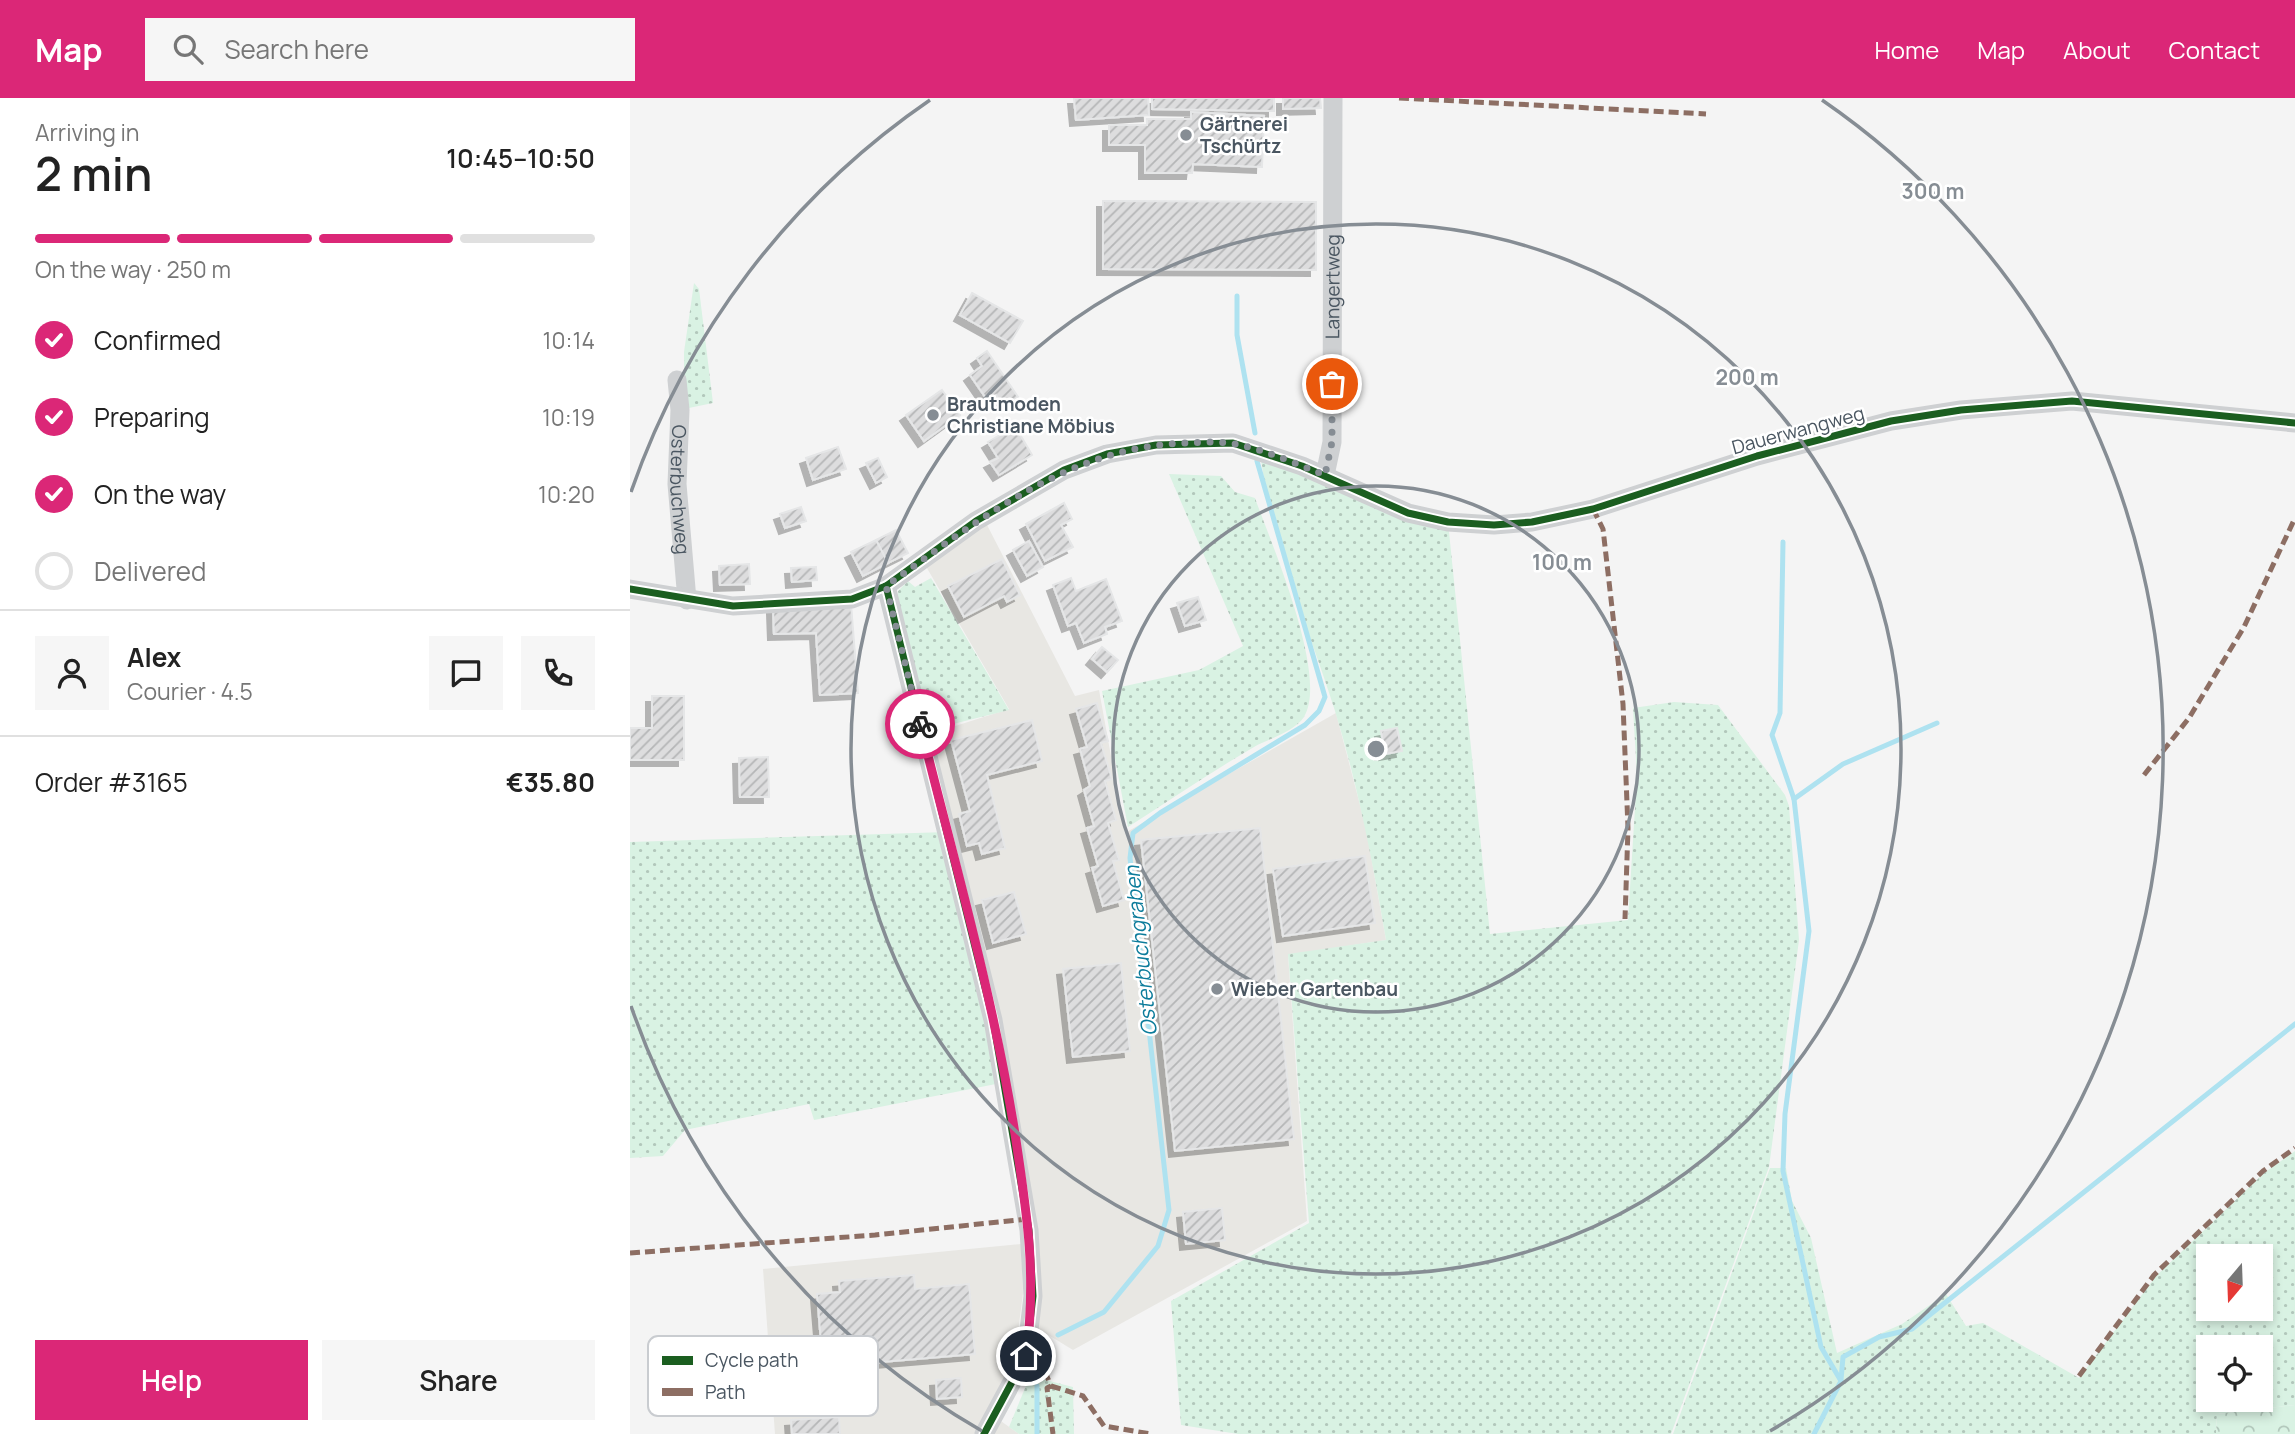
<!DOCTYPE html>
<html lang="en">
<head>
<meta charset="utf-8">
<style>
  body { margin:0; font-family:Manrope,sans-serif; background:#f6f6f6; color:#222; height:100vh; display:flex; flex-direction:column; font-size:26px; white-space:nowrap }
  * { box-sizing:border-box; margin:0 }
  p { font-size:23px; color:#767676 }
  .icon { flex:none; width:38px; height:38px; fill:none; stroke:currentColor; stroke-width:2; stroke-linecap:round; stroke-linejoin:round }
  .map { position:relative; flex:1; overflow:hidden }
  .sheet { display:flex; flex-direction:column; background:#fff; width:630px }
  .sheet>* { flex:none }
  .needle { width:46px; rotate:199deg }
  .tools { position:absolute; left:1566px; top:1146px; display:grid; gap:14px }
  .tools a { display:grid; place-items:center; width:77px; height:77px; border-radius:0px; background:#fff; box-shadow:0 4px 10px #0003; font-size:35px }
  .pin { position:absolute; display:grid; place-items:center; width:60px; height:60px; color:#fff; margin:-30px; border:4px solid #fff; border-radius:50%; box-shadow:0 2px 7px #0007 }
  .courier { position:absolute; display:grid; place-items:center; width:70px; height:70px; margin:-35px; border:5px solid #db2777; border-radius:50%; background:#fff; color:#222; box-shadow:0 2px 9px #0007 }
  .head em { font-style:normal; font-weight:600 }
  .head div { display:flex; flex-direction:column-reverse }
  .head { display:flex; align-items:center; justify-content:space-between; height:119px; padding:0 35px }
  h1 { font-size:46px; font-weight:600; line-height:52px }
  .bar { display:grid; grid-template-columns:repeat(4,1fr); gap:10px 7px; align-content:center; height:84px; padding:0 35px }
  .bar i { height:9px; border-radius:5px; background:#e0e0e0 }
  .bar .selected { background:#db2777 }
  .bar p { grid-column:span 4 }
  .line { display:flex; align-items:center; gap:18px; padding:0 35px; border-top:2px solid #e0e0e0 }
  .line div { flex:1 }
  .round { display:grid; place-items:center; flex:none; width:74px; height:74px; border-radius:0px; background:#f6f6f6 }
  ol { padding:0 35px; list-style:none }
  li { display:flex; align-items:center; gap:21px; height:77px }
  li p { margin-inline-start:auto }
  li .icon { padding:7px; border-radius:50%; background:#db2777; color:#fff; stroke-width:4 }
  li:last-child { color:#767676 }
  li i { width:38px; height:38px; border:4px solid #e0e0e0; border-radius:50% }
  .primary-button { display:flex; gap:14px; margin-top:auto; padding:14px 35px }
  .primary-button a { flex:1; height:80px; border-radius:0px; background:#db2777; color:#fff; font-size:28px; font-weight:600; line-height:80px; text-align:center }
  .primary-button a+a { background:#f6f6f6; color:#222 }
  header { display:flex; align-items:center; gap:42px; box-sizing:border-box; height:98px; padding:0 35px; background:#db2777; color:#fff }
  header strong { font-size:33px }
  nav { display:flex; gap:38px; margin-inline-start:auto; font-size:24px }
  .search { width:490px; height:63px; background:#f6f6f6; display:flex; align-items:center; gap:18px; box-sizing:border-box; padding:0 24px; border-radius:0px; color:#767676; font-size:26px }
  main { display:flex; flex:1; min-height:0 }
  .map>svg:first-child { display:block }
  .commercial { fill:#e8e7e3 }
  .green { fill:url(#green-dots); fill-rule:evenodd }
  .forest { fill:url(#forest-crowns) }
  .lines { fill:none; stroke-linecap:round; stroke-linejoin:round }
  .stream { stroke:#aee2f0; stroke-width:5 }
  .building { fill:url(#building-hatch); stroke:#e5e6e7; stroke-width:2; filter:url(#shadow) }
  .minor { stroke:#ced0d2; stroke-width:19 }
  .quiet { stroke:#8d6e63; stroke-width:5; stroke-dasharray:10 5; stroke-linecap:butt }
  .cycleway-casing { stroke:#fff; stroke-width:11 }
  .cycleway { stroke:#1b5e20; stroke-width:7 }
  .done { stroke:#868d94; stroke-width:7; stroke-dasharray:0 12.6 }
  .route { stroke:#db2777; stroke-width:9 }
  .ring { fill:none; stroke:#868d94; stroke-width:3.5 }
  .poi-dot { fill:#868d94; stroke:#fff; stroke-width:2.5 }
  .labels { text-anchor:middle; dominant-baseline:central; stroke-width:5; stroke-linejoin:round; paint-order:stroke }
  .poi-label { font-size:19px; font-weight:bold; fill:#4a5661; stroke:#fff; text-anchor:start }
  .street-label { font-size:19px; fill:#4a5661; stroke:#fff }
  .water-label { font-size:21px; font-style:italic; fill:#0c7c9b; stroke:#fff }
  .key { fill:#fff; stroke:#c9ccd0; stroke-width:2 }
  .key-label { font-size:19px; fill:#4a5661 }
  .centre { fill:#868d94; stroke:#fff; stroke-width:3.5 }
  .ring-label { font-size:21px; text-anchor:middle; font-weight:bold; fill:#868d94; stroke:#fff; stroke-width:5; stroke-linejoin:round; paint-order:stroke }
</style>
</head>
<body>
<header>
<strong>Map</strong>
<div class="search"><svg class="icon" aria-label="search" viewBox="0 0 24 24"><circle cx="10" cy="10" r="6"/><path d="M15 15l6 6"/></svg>Search here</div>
<nav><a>Home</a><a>Map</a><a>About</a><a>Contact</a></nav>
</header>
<main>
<section class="sheet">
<div class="head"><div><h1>2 min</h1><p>Arriving in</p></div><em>10:45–10:50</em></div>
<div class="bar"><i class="selected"></i><i class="selected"></i><i class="selected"></i><i></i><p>On the way · 250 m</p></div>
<ol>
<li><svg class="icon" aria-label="check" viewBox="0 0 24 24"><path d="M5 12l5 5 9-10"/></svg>Confirmed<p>10:14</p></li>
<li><svg class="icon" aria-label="check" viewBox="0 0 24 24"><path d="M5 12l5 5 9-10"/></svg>Preparing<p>10:19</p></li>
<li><svg class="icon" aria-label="check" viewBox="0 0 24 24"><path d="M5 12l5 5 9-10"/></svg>On the way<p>10:20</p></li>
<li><i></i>Delivered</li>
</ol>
<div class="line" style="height:126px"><a class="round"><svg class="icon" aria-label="person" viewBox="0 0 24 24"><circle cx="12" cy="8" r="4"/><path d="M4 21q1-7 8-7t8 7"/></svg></a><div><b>Alex</b><p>Courier · 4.5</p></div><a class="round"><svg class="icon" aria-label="chat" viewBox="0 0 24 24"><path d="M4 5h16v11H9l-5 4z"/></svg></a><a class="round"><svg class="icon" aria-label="phone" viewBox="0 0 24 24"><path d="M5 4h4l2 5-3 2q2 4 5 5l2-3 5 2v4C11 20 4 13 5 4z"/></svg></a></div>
<div class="line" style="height:91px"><div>Order #3165</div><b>€35.80</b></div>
<div class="primary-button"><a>Help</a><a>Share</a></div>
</section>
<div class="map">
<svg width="1665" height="1336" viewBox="0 0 1665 1336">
  <defs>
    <pattern id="green-dots" width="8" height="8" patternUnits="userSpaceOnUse" patternTransform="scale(1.75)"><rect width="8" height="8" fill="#d9f2e3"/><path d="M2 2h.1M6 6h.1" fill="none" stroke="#b2c7bb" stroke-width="1.8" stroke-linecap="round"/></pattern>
    <pattern id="forest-crowns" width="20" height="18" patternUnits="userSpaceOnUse" patternTransform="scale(1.75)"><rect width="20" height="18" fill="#d9f2e3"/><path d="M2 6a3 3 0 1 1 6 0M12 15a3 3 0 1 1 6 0" fill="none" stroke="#b2c7bb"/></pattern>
    <pattern id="building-hatch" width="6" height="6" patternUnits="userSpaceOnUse" patternTransform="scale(1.75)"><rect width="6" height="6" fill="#ddddde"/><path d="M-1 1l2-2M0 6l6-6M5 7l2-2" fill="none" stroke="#b5b6b7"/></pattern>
    <filter id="shadow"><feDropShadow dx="-6" dy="6" stdDeviation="0" flood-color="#0004"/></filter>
  </defs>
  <rect width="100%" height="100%" fill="#f4f4f4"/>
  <!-- commercial -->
  <g class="commercial">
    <path d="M 355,423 L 445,598 L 469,592 L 495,735 L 706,615 L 736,730 L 756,842 L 658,857 L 677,1123 L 443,1252 L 407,1230 L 409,1198 L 300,636 L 379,611 L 294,465 Z"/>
    <path d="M 391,1146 L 393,1195 L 386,1249 L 361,1316 L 389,1336 L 145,1336 L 133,1171 Z"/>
  </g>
  <!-- green -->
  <g class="green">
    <path d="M 64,185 L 69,191 L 83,305 L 54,311 L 54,254 Z"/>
    <path d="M 630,353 L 818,424 L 860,836 L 998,822 L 1007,678 L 1003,610 L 1044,604 L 1088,607 L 1155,697 L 1159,708 L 1169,842 L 1139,1069 L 1041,1336 L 608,1336 L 551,1327 L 541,1203 L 679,1125 L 658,856 L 756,842 C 743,765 728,688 705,613 C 678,527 640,443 630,353 Z"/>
    <path d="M 539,376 L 591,378 L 605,394 L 625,400 C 641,445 699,578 674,619 C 664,634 638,641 624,649 C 581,674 540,702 498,729 L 472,593 L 569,572 L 613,548 Z"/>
    <path d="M 301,480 L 379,612 L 299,632 L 266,510 L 268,493 L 278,483 L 285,489 Z"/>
    <path d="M 317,734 L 376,984 L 184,1022 L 179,1006 L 55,1032 L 33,1058 L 0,1060 L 0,744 Z"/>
    <path d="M 1665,1053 L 1665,1307 L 1587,1316 L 1586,1336 L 1043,1336 L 1140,1070 L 1156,1070 L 1162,1103 L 1181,1140 L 1207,1255 L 1272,1226 L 1316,1196 L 1336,1228 L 1353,1225 L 1449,1280 L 1526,1178 L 1634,1075 ZM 1578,1158 L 1631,1158 L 1631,1211 L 1578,1211 ZM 1578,1250 L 1631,1250 L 1631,1302 L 1578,1302 Z"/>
    <path d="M 400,1278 L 443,1289 L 444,1336 L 389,1336 L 379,1329 Z"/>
  </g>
  <!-- forest -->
  <path class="forest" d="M 1665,1307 L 1665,1336 L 1586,1336 L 1587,1316 Z"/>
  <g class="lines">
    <!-- stream -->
    <g class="stream">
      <path d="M 607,198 L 607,237 L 625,335"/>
      <path d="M 1153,444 L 1150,615 L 1142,637 L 1164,701 L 1179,833 L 1155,1016 L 1153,1073 L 1191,1249 L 1211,1283 L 1184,1336"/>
      <path d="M 1164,701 L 1213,666 L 1307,625"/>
      <path d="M 428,1237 L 474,1214 L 528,1148 L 539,1112 L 500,760 L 503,735 L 530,715 L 675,627 L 689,613 L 695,599 L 627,363"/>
      <path d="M 1211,1282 L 1213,1259 L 1249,1239 L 1282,1231 L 1665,926"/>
      <path d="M 407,1336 L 407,1288"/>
    </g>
  </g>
  <!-- building -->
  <g class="building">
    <path d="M 444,0 L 518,0 L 519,17 L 446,22 Z"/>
    <path d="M 522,0 L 644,0 L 644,13 L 522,11 Z"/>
    <path d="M 653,0 L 690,0 L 691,10 L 653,11 Z"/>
    <path d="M 561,14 L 634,18 L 632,69 L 563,66 L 562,75 L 515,75 L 515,47 L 479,47 L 479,27 L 517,27 L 517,21 L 561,21 Z"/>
    <path d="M 473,103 L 686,104 L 686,172 L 473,171 Z"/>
    <path d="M 342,195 L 393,223 L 380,245 L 330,217 Z"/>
    <path d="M 357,253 L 388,299 L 373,308 L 366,297 L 358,303 L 340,277 L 352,268 L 347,260 Z"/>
    <path d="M 312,292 L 330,317 L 294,343 L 276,317 Z"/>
    <path d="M 385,328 L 402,357 L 369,377 L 360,364 L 368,360 L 358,344 Z"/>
    <path d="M 208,349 L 216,371 L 183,382 L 176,360 Z"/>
    <path d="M 248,360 L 257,379 L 246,385 L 236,365 Z"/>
    <path d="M 434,405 L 442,421 L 431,427 L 443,449 L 415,463 L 396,426 Z"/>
    <path d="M 171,409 L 176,423 L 155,430 L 150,416 Z"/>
    <path d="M 266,432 L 278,455 L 258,465 L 246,442 Z"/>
    <path d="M 246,442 L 258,465 L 233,478 L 221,454 Z"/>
    <path d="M 399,443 L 413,469 L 397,478 L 383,452 Z"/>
    <path d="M 372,461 L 390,497 L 377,504 L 374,498 L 334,519 L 318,488 Z"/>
    <path d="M 119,466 L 120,486 L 90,487 L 89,468 Z"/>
    <path d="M 186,469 L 187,482 L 162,484 L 161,470 Z"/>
    <path d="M 441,480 L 446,493 L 476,481 L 492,523 L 475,529 L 477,536 L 454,545 L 446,525 L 438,528 L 423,487 Z"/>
    <path d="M 568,499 L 576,522 L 555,528 L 547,505 Z"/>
    <path d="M 221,506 L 228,595 L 190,597 L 186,535 L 144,536 L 143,510 Z"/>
    <path d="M 472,549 L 488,562 L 477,574 L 462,561 Z"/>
    <path d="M 22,598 L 54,598 L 54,662 L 0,662 L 0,630 L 22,630 Z"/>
    <path d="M 467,605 L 478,643 L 471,645 L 482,681 L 475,683 L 486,722 L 478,725 L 489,762 L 483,763 L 494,802 L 473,808 L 462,770 L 468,768 L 457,730 L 464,728 L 454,692 L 460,688 L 450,651 L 457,649 L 446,611 Z"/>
    <path d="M 402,622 L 412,663 L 357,677 L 375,750 L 352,756 L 349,745 L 337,748 L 329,716 L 340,713 L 321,642 Z"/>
    <path d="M 767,630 L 772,653 L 755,656 L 751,633 Z"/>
    <path d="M 138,659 L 139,699 L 110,699 L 109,660 Z"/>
    <path d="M 630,730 L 664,1041 L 545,1053 L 511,742 Z"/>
    <path d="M 735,758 L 745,825 L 653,838 L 643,771 Z"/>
    <path d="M 384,794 L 396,836 L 363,845 L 352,802 Z"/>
    <path d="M 491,865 L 500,953 L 443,959 L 433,871 Z"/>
    <path d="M 592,1110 L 595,1142 L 556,1146 L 553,1114 Z"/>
    <path d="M 284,1177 L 285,1191 L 339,1186 L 345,1256 L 193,1269 L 187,1196 L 210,1194 L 209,1183 Z"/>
    <path d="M 331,1280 L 332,1299 L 307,1301 L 306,1282 Z"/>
    <path d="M 209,1319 L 210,1336 L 162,1336 L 161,1322 Z"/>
  </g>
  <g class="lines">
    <!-- minor -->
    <g class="minor">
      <path id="s1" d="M 47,282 L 50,312 L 47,386 L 57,502"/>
      <path id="s2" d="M 695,377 L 702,344 L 703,0"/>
      <path d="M 256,488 L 363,922 L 399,1132 L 403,1198 L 396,1258 L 354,1336"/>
      <path d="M 0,491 L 103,508 L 222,501 L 256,488 L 346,423 L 434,372 L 477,356 L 526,347 L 603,345 L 672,368 L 778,415 L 818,424 L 864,427 L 902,424 L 963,411 L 1127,358 L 1261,323 L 1331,312 L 1442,303 L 1665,325"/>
    </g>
    <!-- quiet -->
    <g class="quiet">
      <path d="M 769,0 L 1076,16"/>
      <path d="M 963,411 L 973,431 L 993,606 L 998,730 L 995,821"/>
      <path d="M 1514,677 L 1559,620 L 1614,529 L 1665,420"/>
      <path d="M 0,1155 L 245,1137 L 397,1121"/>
      <path d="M 409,1259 L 421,1288 L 417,1290 L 423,1336"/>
      <path d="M 1449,1278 L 1524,1177 L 1633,1073 L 1665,1050"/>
      <path d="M 421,1288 L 453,1298 L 474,1328 L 521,1336"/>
    </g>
    <defs>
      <g id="cycleway">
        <path d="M 256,488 L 363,922 L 399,1132 L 403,1198 L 396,1258 L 354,1336"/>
        <path d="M 0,491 L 103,508 L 222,501 L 256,488 L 346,423 L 434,372 L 477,356 L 526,347 L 603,345 L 672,368 L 778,415 L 818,424 L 864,427 L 902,424 L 963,411 L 1127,358 L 1261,323 L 1331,312 L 1442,303 L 1665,325"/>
      </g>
    </defs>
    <!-- cycleway casing -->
    <use href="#cycleway" class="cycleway-casing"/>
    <!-- cycleway -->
    <use href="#cycleway" class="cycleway"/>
  </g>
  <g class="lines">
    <!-- done -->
    <path class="done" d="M 290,626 L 256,488 C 348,423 439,348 557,345 C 573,344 590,343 605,346 C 636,352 666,366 695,377 L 702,344 L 702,286"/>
    <!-- route -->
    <path class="route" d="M 290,626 C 324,762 363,898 385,1036 C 397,1115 407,1178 396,1258"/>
  </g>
  <!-- distance rings -->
  <g class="ring">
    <circle cx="746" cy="651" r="263"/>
    <circle cx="746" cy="651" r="525"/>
    <path d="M352 1333A788 788 0 0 1 1 908M1 394A788 788 0 0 1 300 2M1192 2A788 788 0 0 1 1140 1333"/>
  </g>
  <!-- markers -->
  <g class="poi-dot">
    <circle cx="556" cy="37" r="7"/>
    <circle cx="303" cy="317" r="7"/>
    <circle cx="587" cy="891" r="7"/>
  </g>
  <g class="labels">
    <!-- poi labels -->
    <g class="poi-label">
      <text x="570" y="26">Gärtnerei<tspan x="570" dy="22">Tschürtz</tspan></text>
      <text x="317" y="306">Brautmoden<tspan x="317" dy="22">Christiane Möbius</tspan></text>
      <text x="601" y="891">Wieber Gartenbau</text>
    </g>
    <!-- street labels -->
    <g class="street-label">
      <text stroke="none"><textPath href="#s2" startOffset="189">Langertweg</textPath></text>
      <text transform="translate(1168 332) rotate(-15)">Dauerwangweg</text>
      <text stroke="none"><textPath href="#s1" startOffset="110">Osterbuchweg</textPath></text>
    </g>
    <!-- water labels -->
    <g class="water-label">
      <text transform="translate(510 853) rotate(-96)">Osterbuchgraben</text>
    </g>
  </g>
  <!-- legend -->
  <rect x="18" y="1238" width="230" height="80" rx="10" class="key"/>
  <rect x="32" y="1258" width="31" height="9" fill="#1b5e20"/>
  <rect x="32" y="1290" width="31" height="8" fill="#8d6e63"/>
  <g class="key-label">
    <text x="75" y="1269">Cycle path</text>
    <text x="75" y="1301">Path</text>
  </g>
  <circle cx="746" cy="651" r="10" class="centre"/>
  <g class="ring-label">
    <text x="1303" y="101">300 m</text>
    <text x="1117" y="287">200 m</text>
    <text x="932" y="472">100 m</text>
  </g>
</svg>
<div class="tools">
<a><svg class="needle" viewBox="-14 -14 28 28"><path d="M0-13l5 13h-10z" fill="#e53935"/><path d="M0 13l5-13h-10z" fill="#767676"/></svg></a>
<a><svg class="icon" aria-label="locate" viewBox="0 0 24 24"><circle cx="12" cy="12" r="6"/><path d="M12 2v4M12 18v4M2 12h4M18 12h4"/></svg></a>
</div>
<div class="pin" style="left:702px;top:286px;background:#ea580c"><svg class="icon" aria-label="bag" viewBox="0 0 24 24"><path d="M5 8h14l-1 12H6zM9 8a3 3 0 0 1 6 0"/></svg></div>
<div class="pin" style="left:396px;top:1258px;background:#1f2937"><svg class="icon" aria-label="home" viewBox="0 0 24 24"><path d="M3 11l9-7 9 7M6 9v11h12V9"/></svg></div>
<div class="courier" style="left:290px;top:626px"><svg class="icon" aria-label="bike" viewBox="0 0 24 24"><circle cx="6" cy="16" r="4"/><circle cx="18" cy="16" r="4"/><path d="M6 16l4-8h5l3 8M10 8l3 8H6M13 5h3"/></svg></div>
</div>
</main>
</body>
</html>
